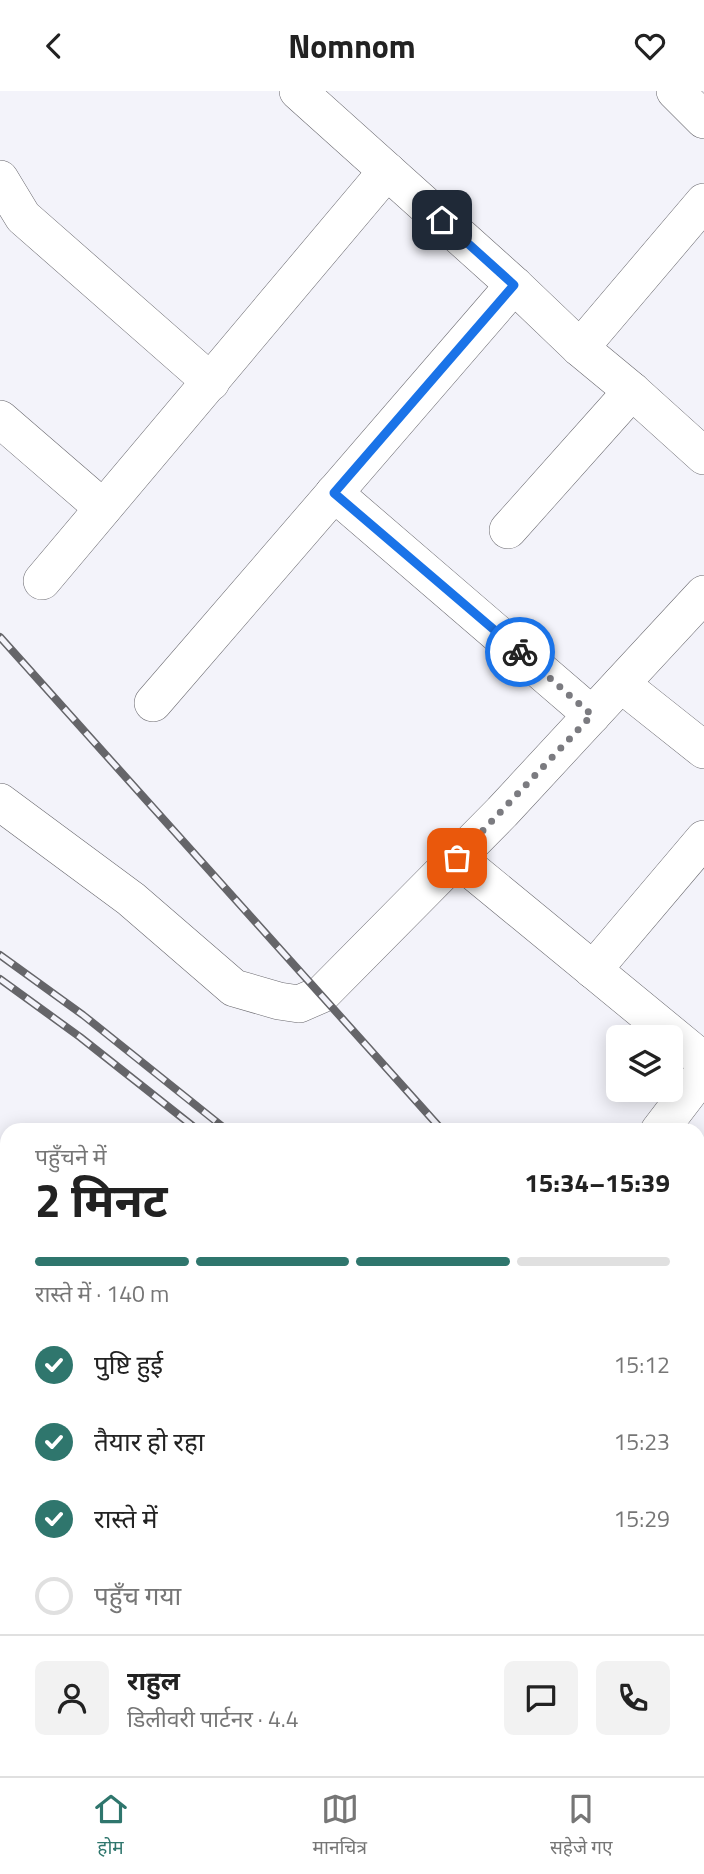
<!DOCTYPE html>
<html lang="hi">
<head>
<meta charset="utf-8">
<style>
  body { margin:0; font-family:"Titillium Web","Noto Sans Devanagari",sans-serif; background:#f2f2f2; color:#222; height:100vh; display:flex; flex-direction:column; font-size:26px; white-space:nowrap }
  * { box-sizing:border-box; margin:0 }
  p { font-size:23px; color:#767676 }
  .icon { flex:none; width:38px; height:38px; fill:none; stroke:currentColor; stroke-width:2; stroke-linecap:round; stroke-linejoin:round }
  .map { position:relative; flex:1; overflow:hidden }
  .details { position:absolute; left:0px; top:1032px; width:705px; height:653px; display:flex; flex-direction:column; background:#fff; border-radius:21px 21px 0 0; box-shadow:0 4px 18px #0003 }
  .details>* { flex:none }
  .buttons { position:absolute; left:606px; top:934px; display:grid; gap:14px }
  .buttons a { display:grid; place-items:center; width:77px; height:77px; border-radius:10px; background:#fff; box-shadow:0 4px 18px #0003; font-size:35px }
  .pin { position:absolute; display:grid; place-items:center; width:60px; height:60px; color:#fff; margin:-30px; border-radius:14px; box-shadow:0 4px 10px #0006 }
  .courier { position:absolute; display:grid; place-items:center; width:70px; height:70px; margin:-35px; border:5px solid #1a73e8; border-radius:50%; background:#fff; color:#222; box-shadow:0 2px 9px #0007 }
  .headline em { font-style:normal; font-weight:700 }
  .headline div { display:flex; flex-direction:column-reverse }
  .headline { display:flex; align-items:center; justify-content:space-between; height:119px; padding:0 35px }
  h1 { font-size:46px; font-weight:700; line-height:52px }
  .bar { display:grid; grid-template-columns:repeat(4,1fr); gap:10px 7px; align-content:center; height:84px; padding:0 35px }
  .bar i { height:9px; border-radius:5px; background:#e0e0e0 }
  .bar .current { background:#2f766d }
  .bar p { grid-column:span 4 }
  .line { display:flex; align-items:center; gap:18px; padding:0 35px; border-top:2px solid #e0e0e0 }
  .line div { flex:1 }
  .round { display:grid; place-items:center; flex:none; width:74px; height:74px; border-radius:10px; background:#f2f2f2 }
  ol { padding:0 35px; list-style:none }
  li { display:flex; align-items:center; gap:21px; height:77px }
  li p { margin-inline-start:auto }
  li .icon { padding:7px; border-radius:50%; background:#2f766d; color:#fff; stroke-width:4 }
  li:last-child { color:#767676 }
  li i { width:38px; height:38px; border:4px solid #e0e0e0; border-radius:50% }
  header { display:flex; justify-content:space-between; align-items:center; height:91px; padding:0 35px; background:#fff; font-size:32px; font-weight:700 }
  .dock { display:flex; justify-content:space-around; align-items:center; height:98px; border-top:2px solid #e0e0e0; background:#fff; font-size:19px; color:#767676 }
  .dock a { display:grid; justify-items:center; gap:4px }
  .dock .current { color:#2f766d }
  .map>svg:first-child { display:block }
  .green { fill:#e2ea9b }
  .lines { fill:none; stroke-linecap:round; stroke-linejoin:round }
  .minor-casing { stroke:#6a696f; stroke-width:38 }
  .minor { stroke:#fff; stroke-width:37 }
  .rail-casing { stroke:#656569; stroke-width:8 }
  .rail { stroke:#f3f3fa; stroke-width:5; stroke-dasharray:16; stroke-linecap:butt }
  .done { stroke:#7b7b80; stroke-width:7; stroke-dasharray:0 12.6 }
  .route { stroke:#1a73e8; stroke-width:9 }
</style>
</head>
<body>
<header><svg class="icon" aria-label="back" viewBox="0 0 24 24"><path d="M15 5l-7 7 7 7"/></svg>Nomnom<svg class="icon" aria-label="heart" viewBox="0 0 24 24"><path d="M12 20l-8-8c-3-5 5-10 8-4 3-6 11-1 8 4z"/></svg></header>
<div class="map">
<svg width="704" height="1685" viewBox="0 0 704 1685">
  <rect width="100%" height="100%" fill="#f3f3fa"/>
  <!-- green -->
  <path class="green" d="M 331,1678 L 531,1678 L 530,1685 L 330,1685 Z"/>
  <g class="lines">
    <defs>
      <g id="minor">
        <path d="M 298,0 L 514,194 L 580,257 L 632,300 L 704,365"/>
        <path d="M 675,0 L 704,29"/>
        <path d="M 0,88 L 23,126 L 211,291"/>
        <path d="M 580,257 L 704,111"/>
        <path d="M 0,328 L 103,417"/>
        <path d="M 334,402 L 592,624"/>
        <path d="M 508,439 L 632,300"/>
        <path d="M 42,490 L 387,80"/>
        <path d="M 621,593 L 704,659"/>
        <path d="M 153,612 L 514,194"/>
        <path d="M 0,711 L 131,808 L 234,897 L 279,910 L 299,913 L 322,903 L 502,721 L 704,503"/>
        <path d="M 457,767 L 704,970"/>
        <path d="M 593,879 L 704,748"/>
        <path d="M 659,1040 L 704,981"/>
        <path d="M 0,1291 L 7,1291"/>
        <path d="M 0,1471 L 7,1472"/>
        <path d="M 98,1685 L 99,1678"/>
        <path d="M 309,1685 L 310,1678"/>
        <path d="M 546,1685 L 547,1678"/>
      </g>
    </defs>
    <!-- minor casing -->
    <use href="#minor" class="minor-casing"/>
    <!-- minor -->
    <use href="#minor" class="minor"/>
    <defs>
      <g id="rail">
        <path d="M 0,546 L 443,1040"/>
        <path d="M 0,864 L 83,924 L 228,1040"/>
        <path d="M 0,888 L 80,946 L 199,1040"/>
        <path d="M 698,1328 L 704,1334"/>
        <path d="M 698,1436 L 704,1441"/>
        <path d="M 698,1458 L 704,1463"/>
      </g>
    </defs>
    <!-- rail casing -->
    <use href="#rail" class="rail-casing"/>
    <!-- rail -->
    <use href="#rail" class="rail"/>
  </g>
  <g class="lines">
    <!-- done -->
    <path class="done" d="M 457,767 L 592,624 L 520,561"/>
    <!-- route -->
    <path class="route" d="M 442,129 L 514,194 L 334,402 L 520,561"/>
  </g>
</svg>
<div class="buttons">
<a><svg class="icon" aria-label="layers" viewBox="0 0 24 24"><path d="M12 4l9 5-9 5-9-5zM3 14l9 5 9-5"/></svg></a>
</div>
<div class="pin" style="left:457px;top:767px;background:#ea580c"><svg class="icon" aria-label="bag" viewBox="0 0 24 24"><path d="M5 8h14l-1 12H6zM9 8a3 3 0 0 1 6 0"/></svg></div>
<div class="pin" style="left:442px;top:129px;background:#1f2937"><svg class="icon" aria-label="home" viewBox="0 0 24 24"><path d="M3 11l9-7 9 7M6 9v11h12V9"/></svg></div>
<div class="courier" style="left:520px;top:561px"><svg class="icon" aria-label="bike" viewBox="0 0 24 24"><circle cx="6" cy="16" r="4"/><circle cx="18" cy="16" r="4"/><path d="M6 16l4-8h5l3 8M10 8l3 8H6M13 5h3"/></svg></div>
<section class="details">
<div class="headline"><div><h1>2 मिनट</h1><p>पहुँचने में</p></div><em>15:34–15:39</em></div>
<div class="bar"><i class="current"></i><i class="current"></i><i class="current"></i><i></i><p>रास्ते में · 140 m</p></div>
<ol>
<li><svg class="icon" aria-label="check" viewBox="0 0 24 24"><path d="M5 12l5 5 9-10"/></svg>पुष्टि हुई<p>15:12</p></li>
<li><svg class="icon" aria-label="check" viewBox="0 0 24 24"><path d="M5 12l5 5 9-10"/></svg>तैयार हो रहा<p>15:23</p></li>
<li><svg class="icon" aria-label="check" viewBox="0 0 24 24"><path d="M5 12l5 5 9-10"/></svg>रास्ते में<p>15:29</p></li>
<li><i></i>पहुँच गया</li>
</ol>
<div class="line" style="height:126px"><a class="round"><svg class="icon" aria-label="person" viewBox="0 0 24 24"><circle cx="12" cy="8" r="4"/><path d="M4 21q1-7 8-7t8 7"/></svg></a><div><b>राहुल</b><p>डिलीवरी पार्टनर · 4.4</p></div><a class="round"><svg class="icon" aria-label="chat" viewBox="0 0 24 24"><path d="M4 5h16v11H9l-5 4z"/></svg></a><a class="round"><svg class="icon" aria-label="phone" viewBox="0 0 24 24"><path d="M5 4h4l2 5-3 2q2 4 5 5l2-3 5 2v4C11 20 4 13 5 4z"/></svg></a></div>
</section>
</div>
<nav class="dock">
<a class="current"><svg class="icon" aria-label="home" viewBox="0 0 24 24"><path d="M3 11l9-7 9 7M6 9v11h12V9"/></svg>होम</a>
<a><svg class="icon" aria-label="map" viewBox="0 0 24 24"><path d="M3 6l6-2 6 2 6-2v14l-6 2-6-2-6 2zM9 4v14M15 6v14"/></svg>मानचित्र</a>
<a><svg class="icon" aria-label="saved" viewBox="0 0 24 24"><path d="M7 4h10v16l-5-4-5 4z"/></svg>सहेजे गए</a>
</nav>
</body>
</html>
